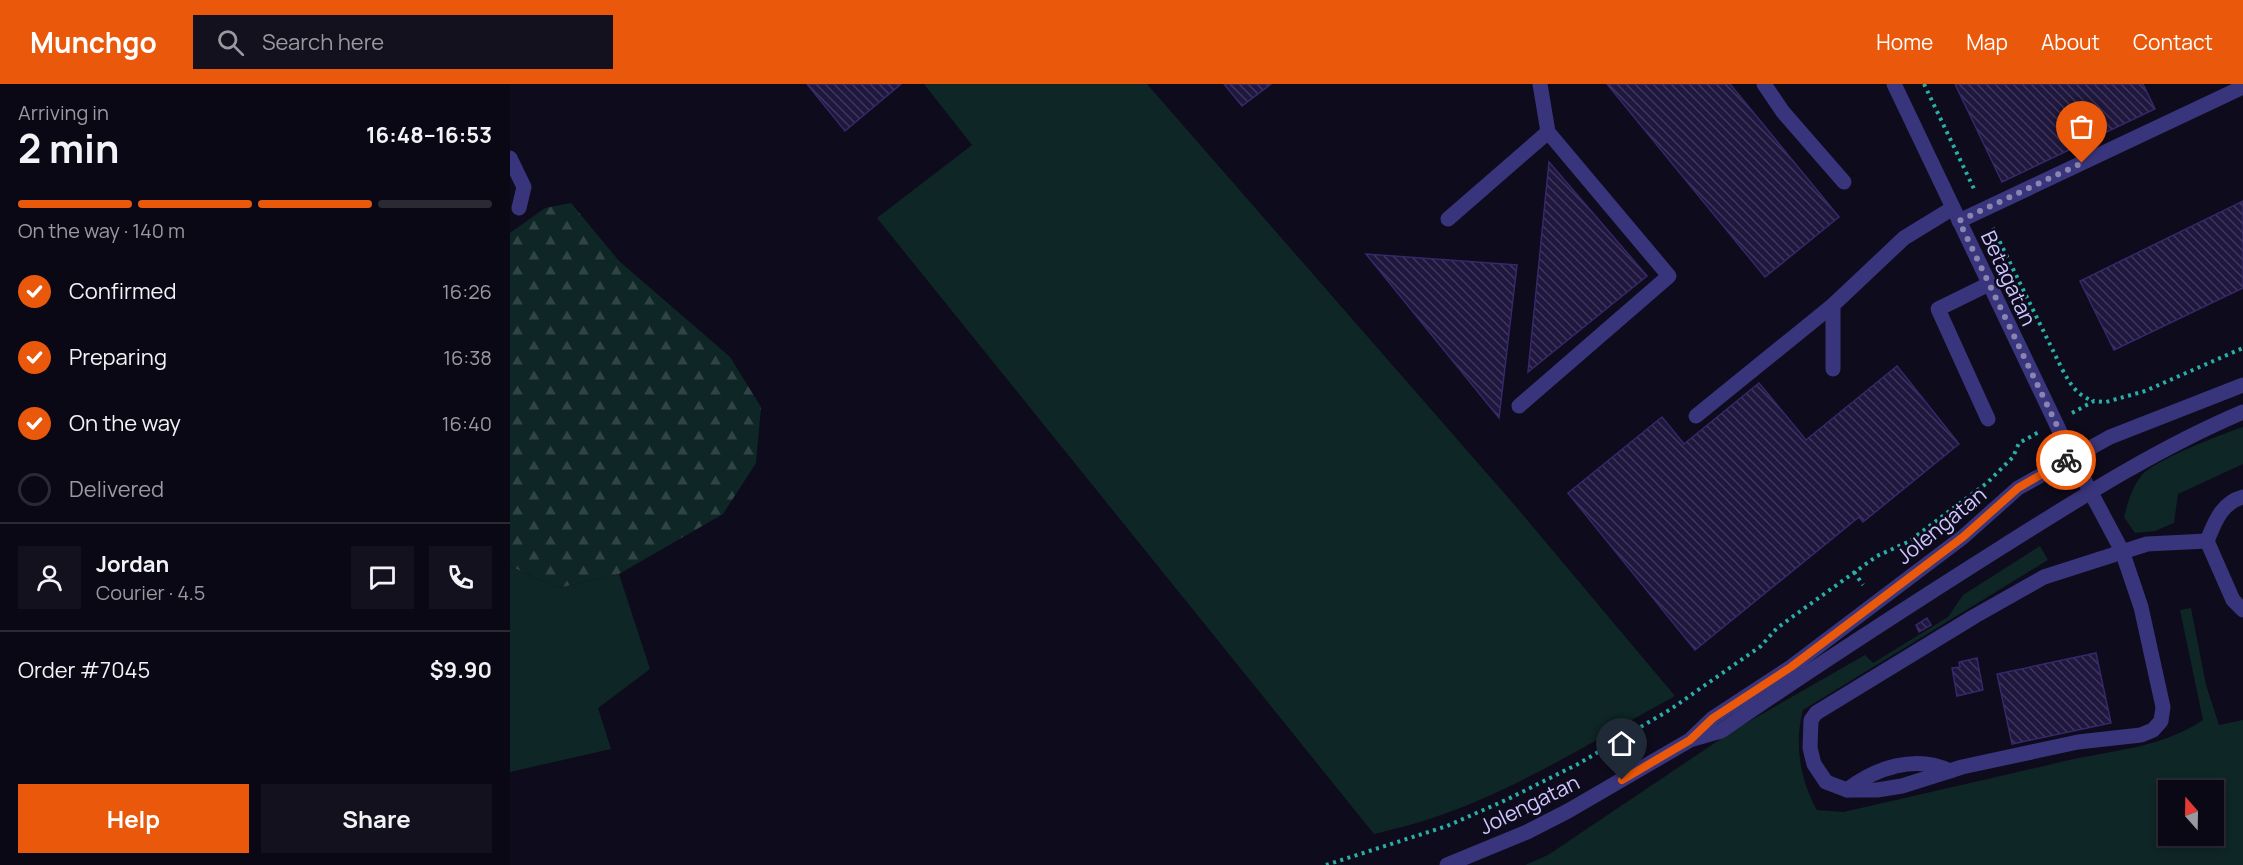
<!DOCTYPE html>
<html lang="en">
<head>
<meta charset="utf-8">
<style>
  body { margin:0; font-family:Manrope,sans-serif; background:#13111e; color:#f1f3f6; height:100vh; display:flex; flex-direction:column; font-size:22px; white-space:nowrap }
  * { box-sizing:border-box; margin:0 }
  p { font-size:20px; color:#999aa0 }
  .icon { flex:none; width:33px; height:33px; fill:none; stroke:currentColor; stroke-width:2; stroke-linecap:round; stroke-linejoin:round }
  .map { position:relative; flex:1; overflow:hidden }
  .sheet { display:flex; flex-direction:column; background:#0a0815; width:510px }
  .sheet>* { flex:none }
  .needle { width:39px; rotate:340deg }
  .buttons { position:absolute; left:1648px; top:696px; display:grid; gap:12px }
  .buttons a { display:grid; place-items:center; width:66px; height:66px; border-radius:0px; background:#0a0815; box-shadow:0 3px 9px #0003,0 0 0 2px #2a2934; font-size:30px }
  .pin { position:absolute; display:grid; place-items:center; width:51px; height:51px; color:#fff; margin:-62px -26px; border-radius:50% 50% 50% 0; rotate:-45deg; box-shadow:0 0 6px #0007 }
  .pin .icon { rotate:45deg }
  .courier { position:absolute; display:grid; place-items:center; width:60px; height:60px; margin:-30px; border:4px solid #ea580c; border-radius:50%; background:#fff; color:#222; box-shadow:0 2px 8px #0007 }
  .head em { font-style:normal; font-weight:700 }
  .head div { display:flex; flex-direction:column-reverse }
  .head { display:flex; align-items:center; justify-content:space-between; height:102px; padding:0 18px }
  h1 { font-size:39px; font-weight:700; line-height:45px }
  .bar { display:grid; grid-template-columns:repeat(4,1fr); gap:9px 6px; align-content:center; height:72px; padding:0 18px }
  .bar i { height:8px; border-radius:4px; background:#2a2934 }
  .bar .current { background:#ea580c }
  .bar p { grid-column:span 4 }
  .line { display:flex; align-items:center; gap:15px; padding:0 18px; border-top:2px solid #2a2934 }
  .line div { flex:1 }
  .round { display:grid; place-items:center; flex:none; width:63px; height:63px; border-radius:0px; background:#13111e }
  ol { padding:0 18px; list-style:none }
  li { display:flex; align-items:center; gap:18px; height:66px }
  li p { margin-inline-start:auto }
  li .icon { padding:6px; border-radius:50%; background:#ea580c; color:#fff; stroke-width:4 }
  li:last-child { color:#999aa0 }
  li i { width:33px; height:33px; border:3px solid #2a2934; border-radius:50% }
  .primary-button { display:flex; gap:12px; margin-top:auto; padding:12px 18px }
  .primary-button a { flex:1; height:69px; border-radius:0px; background:#ea580c; color:#fff; font-size:24px; font-weight:700; line-height:69px; text-align:center }
  .primary-button a+a { background:#13111e; color:#f1f3f6 }
  header { display:flex; align-items:center; gap:36px; box-sizing:border-box; height:84px; padding:0 30px; background:#ea580c; color:#fff }
  header strong { font-size:28px }
  nav { display:flex; gap:33px; margin-inline-start:auto; font-size:21px }
  .search { width:420px; height:54px; background:#13111e; display:flex; align-items:center; gap:15px; box-sizing:border-box; padding:0 21px; border-radius:0px; color:#999aa0; font-size:22px }
  main { display:flex; flex:1; min-height:0 }
  .map>svg:first-child { display:block }
  .green { fill:#0e2625; fill-rule:evenodd }
  .forest { fill:url(#forest-firs) }
  .building { fill:url(#building-back-hatch); stroke:#36286a; stroke-width:1.5 }
  .lines { fill:none; stroke-linecap:round; stroke-linejoin:round }
  .path { stroke:#2aafa8; stroke-width:4; stroke-dasharray:3 4.5; stroke-linecap:butt }
  .minor { stroke:#38357c; stroke-width:15 }
  .done { stroke:#8a85b0; stroke-width:6; stroke-dasharray:0 10.8 }
  .route { stroke:#ea580c; stroke-width:8 }
  .labels { text-anchor:middle; dominant-baseline:central; stroke-width:5; stroke-linejoin:round; paint-order:stroke }
  .street-label { font-size:21px; fill:#cdc6ff; stroke:#0e0b1c }
</style>
</head>
<body>
<header>
<strong>Munchgo</strong>
<div class="search"><svg class="icon" aria-label="search" viewBox="0 0 24 24"><circle cx="10" cy="10" r="6"/><path d="M15 15l6 6"/></svg>Search here</div>
<nav><a>Home</a><a>Map</a><a>About</a><a>Contact</a></nav>
</header>
<main>
<section class="sheet">
<div class="head"><div><h1>2 min</h1><p>Arriving in</p></div><em>16:48–16:53</em></div>
<div class="bar"><i class="current"></i><i class="current"></i><i class="current"></i><i></i><p>On the way · 140 m</p></div>
<ol>
<li><svg class="icon" aria-label="check" viewBox="0 0 24 24"><path d="M5 12l5 5 9-10"/></svg>Confirmed<p>16:26</p></li>
<li><svg class="icon" aria-label="check" viewBox="0 0 24 24"><path d="M5 12l5 5 9-10"/></svg>Preparing<p>16:38</p></li>
<li><svg class="icon" aria-label="check" viewBox="0 0 24 24"><path d="M5 12l5 5 9-10"/></svg>On the way<p>16:40</p></li>
<li><i></i>Delivered</li>
</ol>
<div class="line" style="height:108px"><a class="round"><svg class="icon" aria-label="person" viewBox="0 0 24 24"><circle cx="12" cy="8" r="4"/><path d="M4 21q1-7 8-7t8 7"/></svg></a><div><b>Jordan</b><p>Courier · 4.5</p></div><a class="round"><svg class="icon" aria-label="chat" viewBox="0 0 24 24"><path d="M4 5h16v11H9l-5 4z"/></svg></a><a class="round"><svg class="icon" aria-label="phone" viewBox="0 0 24 24"><path d="M5 4h4l2 5-3 2q2 4 5 5l2-3 5 2v4C11 20 4 13 5 4z"/></svg></a></div>
<div class="line" style="height:78px"><div>Order #7045</div><b>$9.90</b></div>
<div class="primary-button"><a>Help</a><a>Share</a></div>
</section>
<div class="map">
<svg width="1733" height="781" viewBox="0 0 1733 781">
  <defs>
    <pattern id="forest-firs" width="22" height="20" patternUnits="userSpaceOnUse" patternTransform="scale(1.5)"><rect width="22" height="20" fill="#0e2625"/><path d="M5 1l3.5 6h-7zM16 11l3.5 6h-7z" fill="#304446"/></pattern>
    <pattern id="building-back-hatch" width="6" height="6" patternUnits="userSpaceOnUse" patternTransform="scale(1.5)"><rect width="6" height="6" fill="#1f173d"/><path d="M-1 5l2 2M0 0l6 6M5-1l2 2" fill="none" stroke="#3e375a"/></pattern>
  </defs>
  <rect width="100%" height="100%" fill="#0e0b1c"/>
  <!-- green -->
  <g class="green">
    <path d="M 414,0 L 637,0 L 1008,425 L 1165,612 C 1086,655 1007,706 922,734 C 903,741 883,745 864,750 L 367,134 L 462,61 Z"/>
    <path d="M 1733,343 L 1733,380 L 1668,410 L 1664,439 L 1645,447 L 1625,449 L 1614,433 C 1618,418 1622,403 1632,391 C 1645,376 1712,350 1733,343 Z"/>
    <path d="M 1530,462 L 1538,476 L 1293,626 C 1284,659 1290,696 1307,726 L 1333,728 C 1408,711 1484,694 1559,676 C 1606,666 1653,663 1693,636 L 1670,526 L 1681,524 L 1696,601 L 1709,641 L 1733,636 L 1733,781 L 1015,781 L 1038,771 L 1224,646 L 1355,571 L 1363,579 L 1438,533 L 1453,511 ZM 1659,706 L 1704,706 L 1704,752 L 1659,752 Z"/>
    <path d="M 0,482 L 48,504 L 109,490 L 140,585 L 88,624 L 101,665 L 0,688 Z"/>
  </g>
  <!-- forest -->
  <path class="forest" d="M 61,119 L 109,177 L 220,273 L 251,323 L 246,379 L 213,430 L 109,490 L 48,504 L 0,482 L 0,149 L 35,124 Z"/>
  <!-- building -->
  <g class="building">
    <path d="M 297,0 L 391,0 L 335,47 Z"/>
    <path d="M 714,0 L 761,0 L 732,22 Z"/>
    <path d="M 1097,0 L 1220,0 L 1329,133 L 1255,193 Z"/>
    <path d="M 1445,0 L 1633,0 L 1645,25 L 1492,98 Z"/>
    <path d="M 1039,78 L 1137,192 L 1018,288 Z"/>
    <path d="M 1733,117 L 1733,204 L 1604,266 L 1570,197 Z"/>
    <path d="M 856,170 L 1007,181 L 989,334 Z"/>
    <path d="M 1387,282 L 1449,360 L 1353,438 L 1349,433 L 1185,566 L 1058,409 L 1152,333 L 1174,360 L 1249,299 L 1296,356 Z"/>
    <path d="M 1417,534 L 1421,541 L 1409,548 L 1406,541 Z"/>
    <path d="M 1586,569 L 1601,639 L 1502,660 L 1487,590 Z"/>
    <path d="M 1467,574 L 1473,606 L 1447,612 L 1442,584 L 1450,583 L 1449,578 Z"/>
  </g>
  <g class="lines">
    <!-- path -->
    <g class="path">
      <path d="M 1414,0 L 1465,107"/>
      <path d="M 1483,144 L 1552,285 C 1561,301 1566,311 1584,317"/>
      <path d="M 1562,329 L 1584,317 L 1596,318 L 1635,307 L 1733,264"/>
      <path d="M 1344,488 L 1353,501"/>
      <path d="M 816,781 L 937,742 L 996,716 L 1068,680 L 1161,625 L 1251,562 L 1267,544 L 1367,472 L 1398,458 L 1477,399 L 1503,373 L 1509,359 L 1529,348"/>
    </g>
    <!-- minor -->
    <g class="minor">
      <path d="M 1254,0 L 1273,28 L 1334,98"/>
      <path d="M 1384,0 L 1562,373 L 1612,467 L 1631,523 L 1653,623 L 1651,637 L 1643,646 L 1631,651 L 1568,658 L 1452,683 L 1392,702 L 1367,706 L 1337,706 L 1316,698 L 1304,680 L 1300,664 L 1301,636 L 1306,629 L 1465,532 L 1534,493 L 1637,460 L 1697,457"/>
      <path d="M 0,74 L 14,103 L 9,124"/>
      <path d="M 938,135 L 1038,48"/>
      <path d="M 1449,137 L 1733,3"/>
      <path d="M 1323,285 L 1323,221"/>
      <path d="M 1009,322 L 1159,192 L 1038,48 L 1030,0"/>
      <path d="M 1186,332 L 1323,221 L 1394,154 L 1443,124"/>
      <path d="M 1478,335 L 1428,225 L 1479,200"/>
      <path d="M 1733,413 C 1711,419 1705,438 1697,457 L 1723,516 L 1733,526"/>
      <path d="M 1183,655 L 1211,647 C 1303,584 1397,523 1492,463 C 1570,414 1648,364 1733,328"/>
      <path d="M 1337,706 C 1365,684 1406,670 1440,687"/>
      <path d="M 937,781 L 1017,748 L 1058,727 L 1180,656 L 1203,634 L 1281,583 L 1453,453 L 1508,404 L 1600,353 L 1733,301"/>
    </g>
  </g>
  <g class="lines">
    <!-- done -->
    <path class="done" d="M 1556,376 L 1562,373 L 1449,137 L 1572,79"/>
    <!-- route -->
    <path class="route" d="M 1112,696 L 1180,656 L 1203,634 L 1281,583 L 1453,453 L 1508,404 L 1556,376"/>
  </g>
  <g class="labels">
    <!-- street labels -->
    <g class="street-label">
      <text transform="translate(1499 194) rotate(65)">Betagatan</text>
      <text transform="translate(1431 441) rotate(-39)">Jolengatan</text>
      <text transform="translate(1019 720) rotate(-26)">Jolengatan</text>
    </g>
  </g>
</svg>
<div class="buttons">
<a><svg class="needle" viewBox="-14 -14 28 28"><path d="M0-13l5 13h-10z" fill="#e53935"/><path d="M0 13l5-13h-10z" fill="#999aa0"/></svg></a>
</div>
<div class="pin" style="left:1572px;top:79px;background:#ea580c"><svg class="icon" aria-label="bag" viewBox="0 0 24 24"><path d="M5 8h14l-1 12H6zM9 8a3 3 0 0 1 6 0"/></svg></div>
<div class="pin" style="left:1112px;top:696px;background:#1f2937"><svg class="icon" aria-label="home" viewBox="0 0 24 24"><path d="M3 11l9-7 9 7M6 9v11h12V9"/></svg></div>
<div class="courier" style="left:1556px;top:376px"><svg class="icon" aria-label="bike" viewBox="0 0 24 24"><circle cx="6" cy="16" r="4"/><circle cx="18" cy="16" r="4"/><path d="M6 16l4-8h5l3 8M10 8l3 8H6M13 5h3"/></svg></div>
</div>
</main>
</body>
</html>
